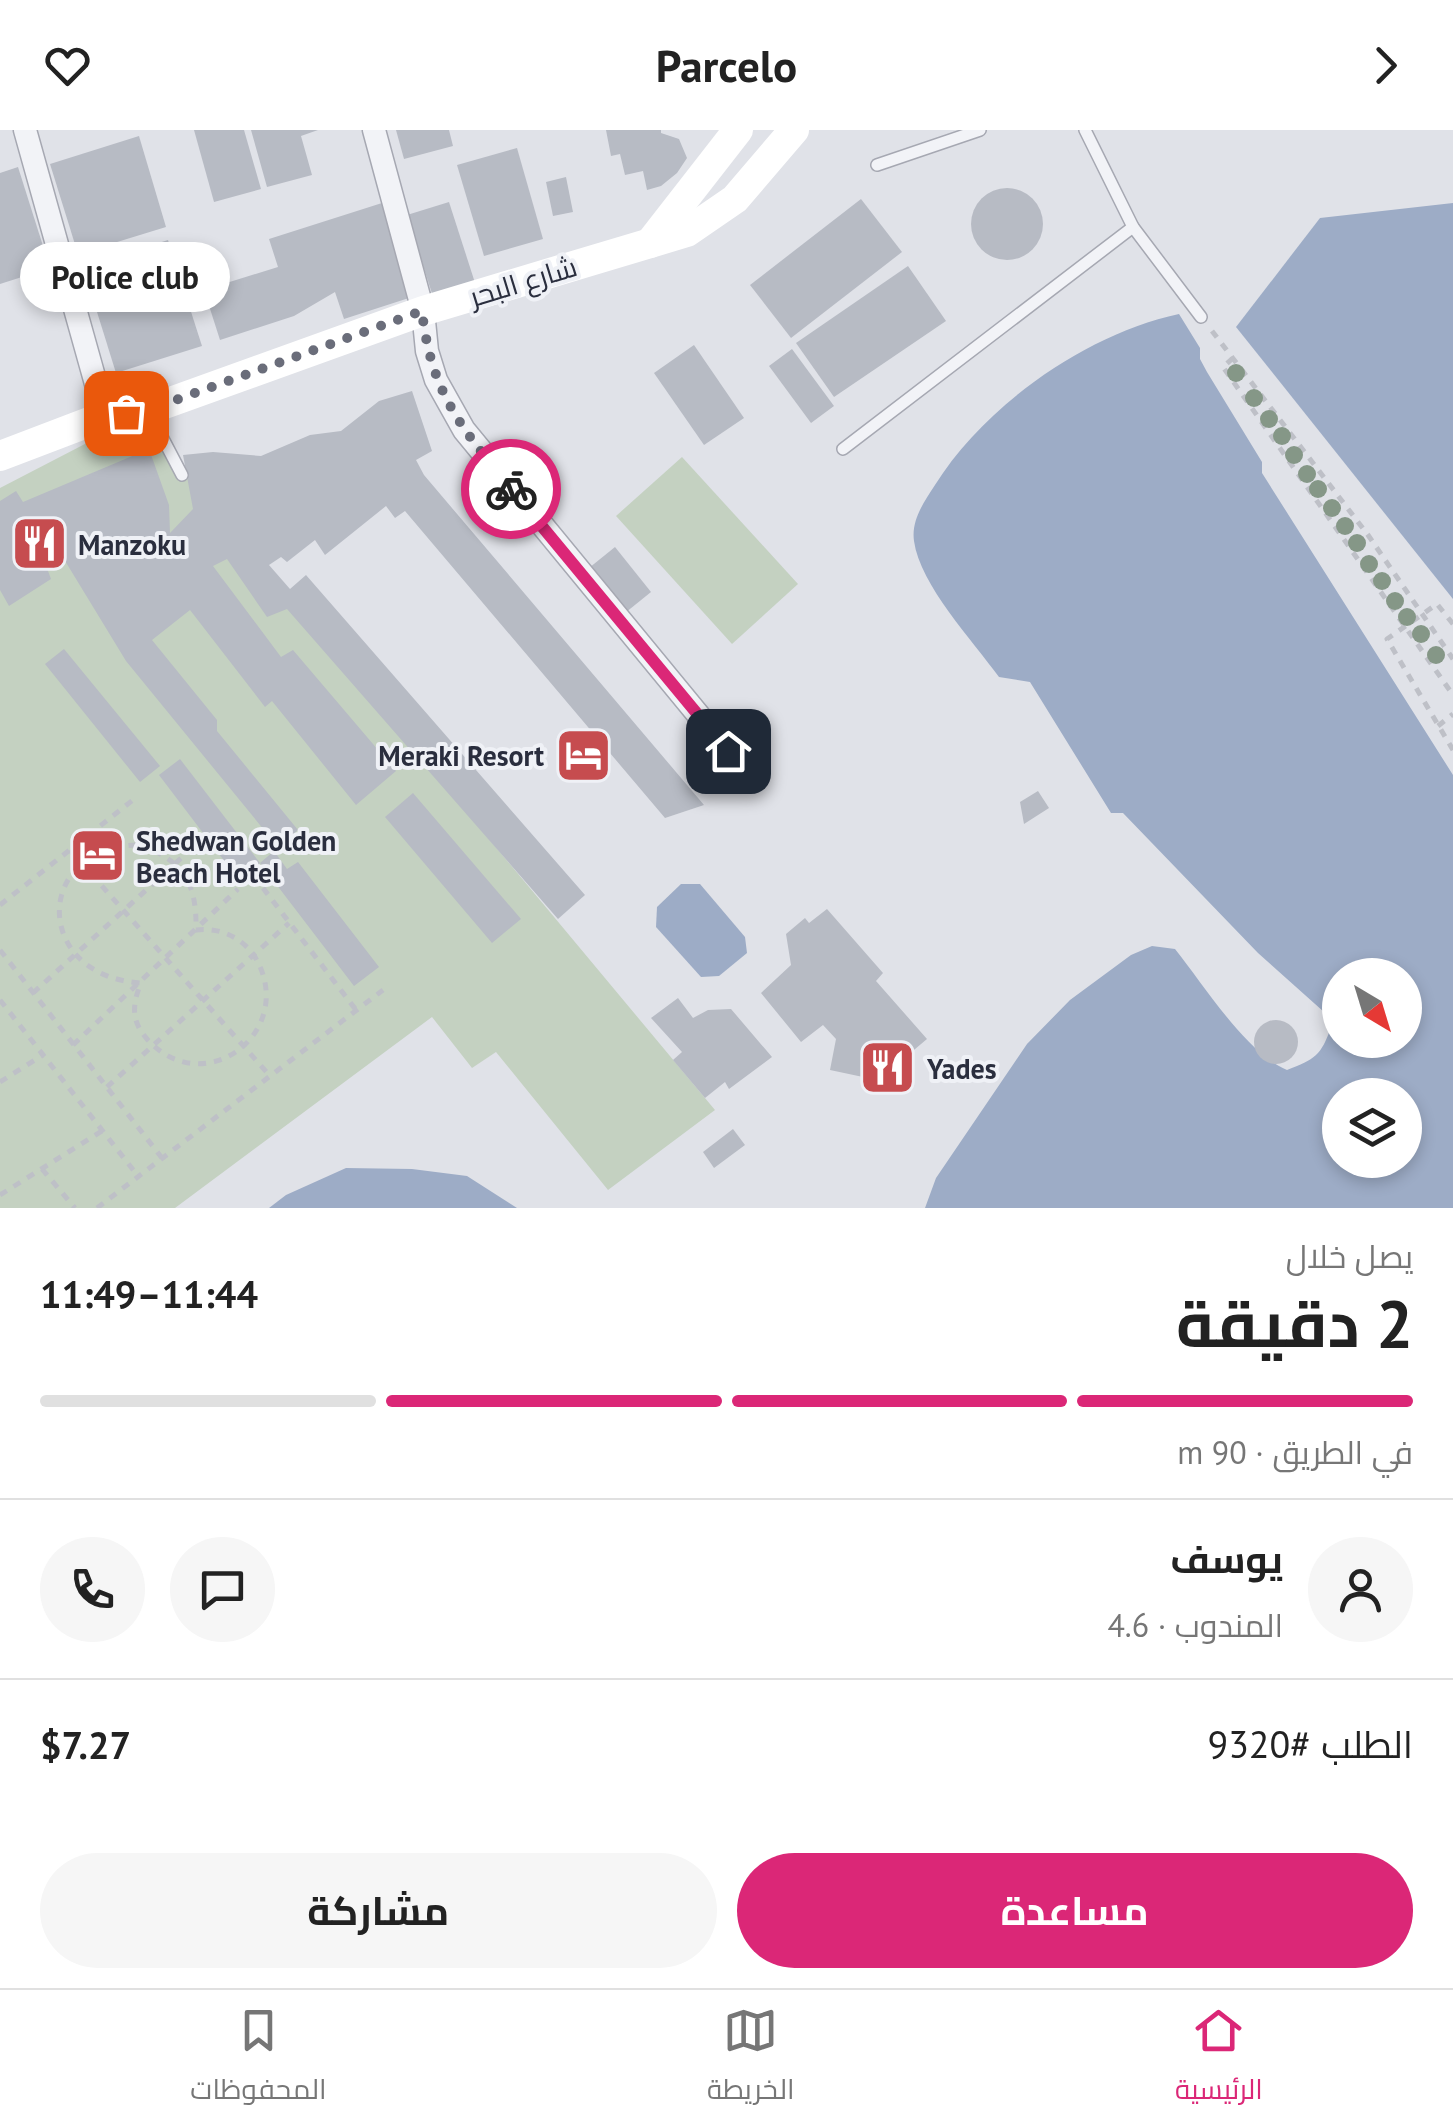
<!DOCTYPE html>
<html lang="ar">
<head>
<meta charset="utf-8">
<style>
  body { margin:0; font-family:"PT Sans",Cairo,sans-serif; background:#f6f6f6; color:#222; direction:rtl; height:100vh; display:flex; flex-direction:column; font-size:38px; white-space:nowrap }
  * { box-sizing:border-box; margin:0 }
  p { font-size:32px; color:#767676 }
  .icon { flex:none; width:55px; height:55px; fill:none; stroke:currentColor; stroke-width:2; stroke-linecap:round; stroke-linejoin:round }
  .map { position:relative; height:1078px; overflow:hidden; direction:ltr }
  .drawer { display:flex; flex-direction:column; background:#fff; flex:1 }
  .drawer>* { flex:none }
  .needle { width:65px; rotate:142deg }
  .fabs { position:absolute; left:1322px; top:828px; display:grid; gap:20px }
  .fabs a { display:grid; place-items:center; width:100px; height:100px; border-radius:50%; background:#fff; box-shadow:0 5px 15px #0003; font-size:50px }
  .pin { position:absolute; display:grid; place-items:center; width:85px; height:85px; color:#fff; margin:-42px; border-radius:20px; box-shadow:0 5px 15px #0006 }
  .courier { position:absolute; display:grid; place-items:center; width:100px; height:100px; margin:-50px; border:8px solid #db2777; border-radius:50%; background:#fff; color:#222; box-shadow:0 2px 12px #0007 }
  .bubble { position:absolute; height:70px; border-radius:35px; background:#fff; box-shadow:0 5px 15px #0003; font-size:32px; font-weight:700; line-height:70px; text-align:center; direction:rtl }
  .overview em { font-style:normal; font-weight:700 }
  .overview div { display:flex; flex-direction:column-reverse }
  .overview { display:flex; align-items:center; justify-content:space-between; height:170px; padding:0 40px }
  h1 { font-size:65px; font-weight:700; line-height:75px }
  .bar { display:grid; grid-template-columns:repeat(4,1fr); gap:15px 10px; align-content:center; height:120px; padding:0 40px }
  .bar i { height:12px; border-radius:8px; background:#e0e0e0 }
  .bar .current { background:#db2777 }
  .bar p { grid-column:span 4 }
  .line { display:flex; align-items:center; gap:25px; padding:0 40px; border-top:2px solid #e0e0e0 }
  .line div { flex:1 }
  .round { display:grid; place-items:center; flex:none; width:105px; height:105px; border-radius:52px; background:#f6f6f6 }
  .cta { display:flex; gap:20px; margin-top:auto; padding:20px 40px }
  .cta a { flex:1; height:115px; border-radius:60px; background:#db2777; color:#fff; font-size:40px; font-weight:700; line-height:115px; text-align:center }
  .cta a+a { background:#f6f6f6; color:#222 }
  header { display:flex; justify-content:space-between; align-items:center; height:130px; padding:0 40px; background:#fff; font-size:45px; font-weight:700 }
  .tabs { display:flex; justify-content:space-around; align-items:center; height:140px; border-top:2px solid #e0e0e0; background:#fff; font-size:28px; color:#767676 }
  .tabs a { display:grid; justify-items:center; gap:5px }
  .tabs .current { color:#db2777 }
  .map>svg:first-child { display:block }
  .green { fill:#c4d1c1 }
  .water { fill:#9dacc6; fill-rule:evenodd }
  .building { fill:#b7bbc4 }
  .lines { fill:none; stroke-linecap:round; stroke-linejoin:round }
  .service-casing { stroke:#a6a8b2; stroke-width:14 }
  .minor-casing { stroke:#a6a8b2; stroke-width:25 }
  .path { stroke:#bec0c7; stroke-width:5; stroke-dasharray:8 8; stroke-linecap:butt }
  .service { stroke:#f2f3f7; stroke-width:11 }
  .minor { stroke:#f2f3f7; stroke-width:22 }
  .secondary { stroke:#fff; stroke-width:30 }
  .tree { fill:#859787 }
  .done { stroke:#6a6d7a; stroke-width:10; stroke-dasharray:0 18 }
  .route { stroke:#db2777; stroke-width:12 }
  .labels { text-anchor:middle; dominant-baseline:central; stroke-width:8; stroke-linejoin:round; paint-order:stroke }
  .street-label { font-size:28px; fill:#2a2e3e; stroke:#eff1f6 }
  .poi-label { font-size:28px; font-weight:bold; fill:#2a2e3e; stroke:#eff1f6; text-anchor:start }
</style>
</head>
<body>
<header><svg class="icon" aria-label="forward" viewBox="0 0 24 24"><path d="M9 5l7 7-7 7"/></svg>Parcelo<svg class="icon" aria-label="heart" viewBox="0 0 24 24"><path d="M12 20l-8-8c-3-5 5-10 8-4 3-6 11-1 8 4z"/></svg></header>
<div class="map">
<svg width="1453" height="1078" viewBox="0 0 1453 1078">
  <rect width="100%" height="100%" fill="#e0e2e8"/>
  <!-- green -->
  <g class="green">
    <path d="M 137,287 L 715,980 L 608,1060 L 496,922 L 472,938 L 432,887 L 175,1078 L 0,1078 L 0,358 Z"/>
    <path d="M 682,327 L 798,454 L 732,514 L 616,386 Z"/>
  </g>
  <!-- water -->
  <g class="water">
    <path d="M 1453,73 L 1453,469 L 1236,197 L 1320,88 Z"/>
    <path d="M 1179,184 L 1200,218 L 1200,229 L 1207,242 L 1262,332 L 1262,343 L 1453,645 L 1453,1078 L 925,1078 L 936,1048 L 1027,914 L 1070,870 L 1131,825 L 1152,816 L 1175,819 C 1204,855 1246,923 1287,940 C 1315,929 1321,926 1331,897 L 1324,882 L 1258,823 L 1123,683 L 1111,683 L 1030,552 L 999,547 C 973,511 920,455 914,411 C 911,390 924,372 935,355 C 985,275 1086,204 1179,184 ZM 1405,845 L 1405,910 L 1340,910 L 1340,845 ZM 1405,965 L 1405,1030 L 1340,1030 L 1340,965 Z"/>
    <path d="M 681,754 L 700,754 L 745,807 L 747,823 L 719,846 L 701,847 L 656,797 L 657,777 Z"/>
    <path d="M 346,1038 L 412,1039 L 467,1046 L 517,1078 L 269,1078 L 286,1065 Z"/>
  </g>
  <!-- building -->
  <g class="building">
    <path d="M 194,0 L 244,0 L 261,59 L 214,72 Z"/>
    <path d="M 251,0 L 318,0 L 301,6 L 312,45 L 267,57 Z"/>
    <path d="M 396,0 L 449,0 L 453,16 L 404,29 Z"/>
    <path d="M 606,0 L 661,0 L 661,3 L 679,9 L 687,28 L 677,43 L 661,56 L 647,60 L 643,41 L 625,45 L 620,24 L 611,26 Z"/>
    <path d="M 139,6 L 166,97 L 78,124 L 50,34 Z"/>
    <path d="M 517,18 L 543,109 L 484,126 L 457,35 Z"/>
    <path d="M 18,37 L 50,138 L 0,154 L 0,43 Z"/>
    <path d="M 566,47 L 573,82 L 553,86 L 546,52 Z"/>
    <circle cx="1007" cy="94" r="36"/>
    <path d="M 861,69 L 902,122 L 791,208 L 750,155 Z"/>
    <path d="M 449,72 L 477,159 L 435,173 L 407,85 Z"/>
    <path d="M 382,73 L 412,167 L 344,189 L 335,162 L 294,186 L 220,210 L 204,160 L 278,137 L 269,109 Z"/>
    <path d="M 168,110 L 202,216 L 116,243 L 83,137 Z"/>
    <path d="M 908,136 L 946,191 L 834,267 L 796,213 Z"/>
    <path d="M 694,215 L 744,288 L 704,315 L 654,243 Z"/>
    <path d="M 792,219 L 834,276 L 811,293 L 769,236 Z"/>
    <path d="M 412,261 L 432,321 L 416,330 L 424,345 L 704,675 L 665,688 L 405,381 L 395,388 L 386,376 L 325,425 L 315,410 L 287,432 L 281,427 L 269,435 L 290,459 L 306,445 L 585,765 L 558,789 L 287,479 L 267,487 L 227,429 L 213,436 L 281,527 L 293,520 L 396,641 L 356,675 L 272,571 L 265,577 L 190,480 L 152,510 L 217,590 L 217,601 L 298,700 L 278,717 L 126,531 L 59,421 L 45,433 L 51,449 L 9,476 L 0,460 L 0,371 L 16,361 L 23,372 L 149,319 L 169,375 L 170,403 L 193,379 L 183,325 L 213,322 L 261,326 L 310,305 L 341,301 L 379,271 Z"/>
    <path d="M 615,417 L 651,462 L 625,483 L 589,438 Z"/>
    <path d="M 64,519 L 160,636 L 140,652 L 45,534 Z"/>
    <path d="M 180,629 L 260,733 L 238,749 L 159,645 Z"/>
    <path d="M 1038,661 L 1049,678 L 1024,694 L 1020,672 Z"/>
    <path d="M 413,663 L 521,789 L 492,813 L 385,687 Z"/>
    <path d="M 274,721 L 287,739 L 298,732 L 379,837 L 354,856 L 260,733 Z"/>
    <path d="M 827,779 L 883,843 L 876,851 L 927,909 L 902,930 L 896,954 L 830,940 L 836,909 L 823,895 L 801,912 L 761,863 L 791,835 L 786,804 L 805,788 L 809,793 Z"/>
    <path d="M 678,868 L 693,888 L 708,880 L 731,879 L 772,927 L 729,959 L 725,952 L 705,968 L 673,930 L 682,922 L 651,888 Z"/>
    <circle cx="1276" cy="912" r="22"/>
    <path d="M 733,999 L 745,1015 L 714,1038 L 703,1022 Z"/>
  </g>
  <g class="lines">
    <defs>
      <g id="service">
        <path d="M 1085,0 L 1133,97 L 1201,187"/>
        <path d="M 877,35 L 980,0"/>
        <path d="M 149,282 L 182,345"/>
        <path d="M 843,319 L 1133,97"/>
      </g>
      <g id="minor">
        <path d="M 25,0 L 105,286"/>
        <path d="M 374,0 L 423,181 L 427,221 L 436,250 L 464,300 L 728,621"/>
      </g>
    </defs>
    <!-- service casing -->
    <use href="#service" class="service-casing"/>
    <!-- minor casing -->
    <use href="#minor" class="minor-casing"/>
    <!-- path -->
    <g class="path">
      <path d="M 1212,201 L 1368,405 L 1453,529"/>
      <path d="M 1233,228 L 1223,237 L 1453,565"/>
      <path d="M 1453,494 L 1437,474 L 1387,509 L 1453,620"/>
      <path d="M 1438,596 L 1453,584"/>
      <path d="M 139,715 C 184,730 197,754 196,800 C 219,797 242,807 255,827 C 299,901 204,973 147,909 C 131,891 132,875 141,853 C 32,846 33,716 139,715 Z"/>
      <path d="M 70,720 L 270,946"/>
      <path d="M 263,758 L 356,880"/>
      <path d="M 0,775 L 138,666"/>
      <path d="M 0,820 L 162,1028"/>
      <path d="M 33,863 L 200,711"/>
      <path d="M 0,870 L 138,1046"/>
      <path d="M 73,915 L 238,759"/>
      <path d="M 0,952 L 43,925"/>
      <path d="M 107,957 L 289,793"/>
      <path d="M 42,1039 L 75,1078"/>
      <path d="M 0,1065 L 102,1001"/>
      <path d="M 97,1078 L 383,860"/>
    </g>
    <!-- service -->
    <use href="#service" class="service"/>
    <!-- minor -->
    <use href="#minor" class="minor"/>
    <!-- secondary -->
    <g class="secondary">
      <path d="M 650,113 L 738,0"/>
      <path d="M 0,326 L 105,286 L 148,280 L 423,181 L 687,102 L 735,69 L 794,0"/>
    </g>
  </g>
  <!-- trees -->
  <g class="tree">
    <circle cx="1236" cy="243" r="9"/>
    <circle cx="1254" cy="268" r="9"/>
    <circle cx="1269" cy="289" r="9"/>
    <circle cx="1282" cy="306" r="9"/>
    <circle cx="1294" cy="325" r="9"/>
    <circle cx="1307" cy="344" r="9"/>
    <circle cx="1318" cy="359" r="9"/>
    <circle cx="1332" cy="378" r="9"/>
    <circle cx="1345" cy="396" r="9"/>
    <circle cx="1357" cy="413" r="9"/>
    <circle cx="1369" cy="434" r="9"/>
    <circle cx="1382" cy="451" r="9"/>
    <circle cx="1395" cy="471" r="9"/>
    <circle cx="1407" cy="487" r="9"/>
    <circle cx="1421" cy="504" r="9"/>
    <circle cx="1436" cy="525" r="9"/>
  </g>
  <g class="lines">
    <!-- done -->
    <path class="done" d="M 126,283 L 148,280 L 422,181 C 431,263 461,297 511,359"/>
    <!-- route -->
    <path class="route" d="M 511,359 L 728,621"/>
  </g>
  <!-- icons -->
  <defs>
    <symbol id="restaurant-square" viewBox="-11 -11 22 22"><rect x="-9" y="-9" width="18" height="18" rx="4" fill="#c64c4f" stroke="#eff1f6"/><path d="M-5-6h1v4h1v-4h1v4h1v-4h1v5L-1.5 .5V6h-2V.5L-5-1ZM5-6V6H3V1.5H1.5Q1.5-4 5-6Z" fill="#fff"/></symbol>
    <symbol id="hotel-square" viewBox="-11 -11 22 22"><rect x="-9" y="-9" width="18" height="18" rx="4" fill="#c64c4f" stroke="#eff1f6"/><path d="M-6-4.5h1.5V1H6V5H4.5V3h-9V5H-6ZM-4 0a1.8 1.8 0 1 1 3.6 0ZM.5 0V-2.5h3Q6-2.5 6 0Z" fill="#fff"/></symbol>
  </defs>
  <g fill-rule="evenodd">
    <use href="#restaurant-square" x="8" y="382" width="63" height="63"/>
    <use href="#hotel-square" x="552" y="594" width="63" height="63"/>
    <use href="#hotel-square" x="66" y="694" width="63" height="63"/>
    <use href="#restaurant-square" x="856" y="906" width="63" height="63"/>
  </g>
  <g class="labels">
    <!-- street labels -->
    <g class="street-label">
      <text transform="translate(523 151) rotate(-17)">شارع البحر</text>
    </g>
    <!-- poi labels -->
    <g class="poi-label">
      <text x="78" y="414">Manzoku</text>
      <text x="544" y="625" text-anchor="end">Meraki Resort</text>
      <text x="136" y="710">Shedwan Golden<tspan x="136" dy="32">Beach Hotel</tspan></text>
      <text x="927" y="938">Yades</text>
    </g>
  </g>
</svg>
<div class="fabs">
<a><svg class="needle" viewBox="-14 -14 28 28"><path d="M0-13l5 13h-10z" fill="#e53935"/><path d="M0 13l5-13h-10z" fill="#767676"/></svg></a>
<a><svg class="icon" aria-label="layers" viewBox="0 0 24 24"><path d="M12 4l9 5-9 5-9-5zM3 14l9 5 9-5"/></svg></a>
</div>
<div class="pin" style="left:126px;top:283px;background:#ea580c"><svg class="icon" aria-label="bag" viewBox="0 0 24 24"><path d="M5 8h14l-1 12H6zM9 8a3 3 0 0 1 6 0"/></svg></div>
<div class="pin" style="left:728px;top:621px;background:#1f2937"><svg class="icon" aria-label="home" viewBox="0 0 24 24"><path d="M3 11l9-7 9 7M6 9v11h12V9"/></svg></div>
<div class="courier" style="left:511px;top:359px"><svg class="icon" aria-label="bike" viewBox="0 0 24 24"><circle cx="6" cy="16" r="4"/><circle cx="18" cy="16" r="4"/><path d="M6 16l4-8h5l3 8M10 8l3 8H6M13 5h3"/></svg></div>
<div class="bubble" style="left:20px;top:112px;width:210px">Police club</div>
</div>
<section class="drawer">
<div class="overview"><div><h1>2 دقيقة</h1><p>يصل خلال</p></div><em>11:44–11:49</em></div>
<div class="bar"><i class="current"></i><i class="current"></i><i class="current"></i><i></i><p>في الطريق · 90 m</p></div>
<div class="line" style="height:180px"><a class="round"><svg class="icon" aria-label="person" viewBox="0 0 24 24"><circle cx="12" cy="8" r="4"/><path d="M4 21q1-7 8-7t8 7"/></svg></a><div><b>يوسف</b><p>المندوب · 4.6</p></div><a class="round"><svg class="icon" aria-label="chat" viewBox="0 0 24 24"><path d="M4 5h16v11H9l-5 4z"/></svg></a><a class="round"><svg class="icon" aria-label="phone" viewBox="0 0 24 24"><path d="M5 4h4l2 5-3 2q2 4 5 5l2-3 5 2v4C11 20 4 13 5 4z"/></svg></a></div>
<div class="line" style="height:130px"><div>الطلب #9320</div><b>$7.27</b></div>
<div class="cta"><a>مساعدة</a><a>مشاركة</a></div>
</section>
<nav class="tabs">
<a class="current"><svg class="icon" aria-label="home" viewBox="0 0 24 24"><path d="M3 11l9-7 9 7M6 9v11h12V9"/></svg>الرئيسية</a>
<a><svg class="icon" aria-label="map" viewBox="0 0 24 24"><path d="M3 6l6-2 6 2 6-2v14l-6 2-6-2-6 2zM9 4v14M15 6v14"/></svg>الخريطة</a>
<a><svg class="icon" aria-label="saved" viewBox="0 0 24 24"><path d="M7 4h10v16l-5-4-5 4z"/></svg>المحفوظات</a>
</nav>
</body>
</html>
